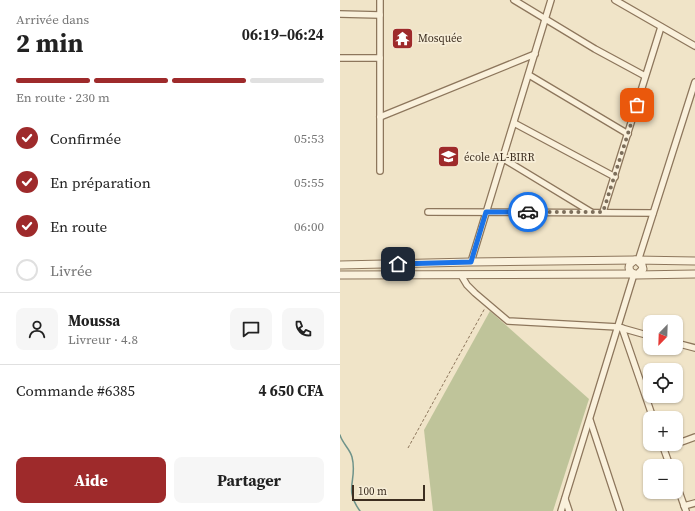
<!DOCTYPE html>
<html lang="fr">
<head>
<meta charset="utf-8">
<style>
  body { margin:0; font-family:"Source Serif 4",serif; background:#f6f6f6; color:#222; height:100vh; display:flex; flex-direction:column; font-size:15px; white-space:nowrap }
  * { box-sizing:border-box; margin:0 }
  p { font-size:13px; color:#767676 }
  .icon { flex:none; width:22px; height:22px; fill:none; stroke:currentColor; stroke-width:2; stroke-linecap:round; stroke-linejoin:round }
  .map { position:relative; flex:1; overflow:hidden }
  .sheet { display:flex; flex-direction:column; background:#fff; width:340px }
  .sheet>* { flex:none }
  .needle { width:26px; rotate:203deg }
  .tools { position:absolute; left:303px; top:315px; display:grid; gap:8px }
  .tools a { display:grid; place-items:center; width:40px; height:40px; border-radius:8px; background:#fff; box-shadow:0 1px 3px #0004; font-size:20px }
  .scale { position:absolute; left:12px; bottom:10px; width:73px; box-sizing:border-box; padding-left:4px; border:2px solid #3d2e20; border-top:0; font-size:11px; line-height:14px; white-space:nowrap; color:#3d2e20; -webkit-text-stroke:3px #f7eed8; paint-order:stroke }
  .pin { position:absolute; display:grid; place-items:center; width:34px; height:34px; color:#fff; margin:-17px; border-radius:8px; box-shadow:0 2px 6px #0006 }
  .courier { position:absolute; display:grid; place-items:center; width:40px; height:40px; margin:-20px; border:3px solid #1a73e8; border-radius:50%; background:#fff; color:#222; box-shadow:0 1px 5px #0007 }
  .summary em { font-style:normal; font-weight:700 }
  .summary div { display:flex; flex-direction:column-reverse }
  .summary { display:flex; align-items:center; justify-content:space-between; height:68px; padding:0 16px }
  h1 { font-size:26px; font-weight:700; line-height:30px }
  .bar { display:grid; grid-template-columns:repeat(4,1fr); gap:6px 4px; align-content:center; height:48px; padding:0 16px }
  .bar i { height:5px; border-radius:3px; background:#e0e0e0 }
  .bar .active { background:#9e2a2b }
  .bar p { grid-column:span 4 }
  .line { display:flex; align-items:center; gap:10px; padding:0 16px; border-top:1px solid #e0e0e0 }
  .line div { flex:1 }
  .round { display:grid; place-items:center; flex:none; width:42px; height:42px; border-radius:8px; background:#f6f6f6 }
  ol { padding:0 16px; list-style:none }
  li { display:flex; align-items:center; gap:12px; height:44px }
  li p { margin-inline-start:auto }
  li .icon { padding:4px; border-radius:50%; background:#9e2a2b; color:#fff; stroke-width:4 }
  li:last-child { color:#767676 }
  li i { width:22px; height:22px; border:2px solid #e0e0e0; border-radius:50% }
  .primary-button { display:flex; gap:8px; margin-top:auto; padding:8px 16px }
  .primary-button a { flex:1; height:46px; border-radius:8px; background:#9e2a2b; color:#fff; font-size:16px; font-weight:700; line-height:46px; text-align:center }
  .primary-button a+a { background:#f6f6f6; color:#222 }
  main { display:flex; flex:1; min-height:0 }
  .map>svg:first-child { display:block }
  .cemetery { fill:#bfc49a }
  .lines { fill:none; stroke-linecap:round; stroke-linejoin:round }
  .stream { stroke:#6f938a; stroke-width:1.5 }
  .minor-casing { stroke:#8d765c; stroke-width:8 }
  .tertiary-casing { stroke:#8d765c; stroke-width:9 }
  .path { stroke:#8d765c; stroke-width:1; stroke-dasharray:3 2; stroke-linecap:butt }
  .minor { stroke:#faf1dc; stroke-width:5.5 }
  .tertiary { stroke:#faf1dc; stroke-width:7 }
  .done { stroke:#7c6e5b; stroke-width:4; stroke-dasharray:0 7.2 }
  .route { stroke:#1a73e8; stroke-width:5 }
  .labels { text-anchor:middle; dominant-baseline:central; stroke-width:3.5; stroke-linejoin:round; paint-order:stroke }
  .poi-label { font-size:11px; fill:#3d2e20; stroke:#f7eed8; text-anchor:start }
</style>
</head>
<body>
<main>
<section class="sheet">
<div class="summary"><div><h1>2 min</h1><p>Arrivée dans</p></div><em>06:19–06:24</em></div>
<div class="bar"><i class="active"></i><i class="active"></i><i class="active"></i><i></i><p>En route · 230 m</p></div>
<ol>
<li><svg class="icon" aria-label="check" viewBox="0 0 24 24"><path d="M5 12l5 5 9-10"/></svg>Confirmée<p>05:53</p></li>
<li><svg class="icon" aria-label="check" viewBox="0 0 24 24"><path d="M5 12l5 5 9-10"/></svg>En préparation<p>05:55</p></li>
<li><svg class="icon" aria-label="check" viewBox="0 0 24 24"><path d="M5 12l5 5 9-10"/></svg>En route<p>06:00</p></li>
<li><i></i>Livrée</li>
</ol>
<div class="line" style="height:72px"><a class="round"><svg class="icon" aria-label="person" viewBox="0 0 24 24"><circle cx="12" cy="8" r="4"/><path d="M4 21q1-7 8-7t8 7"/></svg></a><div><b>Moussa</b><p>Livreur · 4.8</p></div><a class="round"><svg class="icon" aria-label="chat" viewBox="0 0 24 24"><path d="M4 5h16v11H9l-5 4z"/></svg></a><a class="round"><svg class="icon" aria-label="phone" viewBox="0 0 24 24"><path d="M5 4h4l2 5-3 2q2 4 5 5l2-3 5 2v4C11 20 4 13 5 4z"/></svg></a></div>
<div class="line" style="height:52px"><div>Commande #6385</div><b>4 650 CFA</b></div>
<div class="primary-button"><a>Aide</a><a>Partager</a></div>
</section>
<div class="map">
<svg width="355" height="511" viewBox="0 0 355 511">
  <rect width="100%" height="100%" fill="#f0e4c8"/>
  <!-- cemetery -->
  <path class="cemetery" d="M 150,311 L 249,399 L 213,511 L 93,511 L 84,430 Z"/>
  <g class="lines">
    <!-- stream -->
    <path class="stream" d="M 0,435 C 2,443 10,449 12,457 C 18,480 3,488 20,511"/>
    <defs>
      <g id="minor">
        <path d="M 174,0 L 255,49 L 305,76"/>
        <path d="M 275,0 L 355,46"/>
        <path d="M 0,14 L 40,15"/>
        <path d="M 0,58 L 40,58"/>
        <path d="M 189,75 L 288,134"/>
        <path d="M 40,117 L 195,54"/>
        <path d="M 174,123 L 275,177"/>
        <path d="M 162,158 L 251,212"/>
        <path d="M 40,171 L 40,0"/>
        <path d="M 88,212 L 313,213"/>
        <path d="M 263,212 L 321,27"/>
        <path d="M 298,261 L 355,82"/>
        <path d="M 131,262 L 211,0"/>
        <path d="M 121,275 L 127,285 L 135,293 L 168,321 L 278,327 L 310,336"/>
        <path d="M 282,328 L 313,418"/>
        <path d="M 336,343 L 355,348"/>
        <path d="M 250,420 L 280,511"/>
        <path d="M 322,444 L 330,466"/>
        <path d="M 336,444 L 355,437"/>
        <path d="M 324,448 L 335,444"/>
        <path d="M 336,483 L 346,511"/>
        <path d="M 225,499 L 229,511"/>
        <path d="M 344,506 L 355,503"/>
        <path d="M 221,511 L 294,274"/>
      </g>
      <g id="tertiary">
        <path d="M 298,261 L 302,265 L 303,269 L 298,274 C 292,275 287,270 290,264 L 295,260 L 355,261"/>
        <path d="M 0,265 L 131,262 L 295,260"/>
        <path d="M 0,275 L 294,274"/>
        <path d="M 296,275 L 355,274"/>
      </g>
    </defs>
    <!-- minor casing -->
    <use href="#minor" class="minor-casing"/>
    <!-- tertiary casing -->
    <use href="#tertiary" class="tertiary-casing"/>
    <!-- path -->
    <path class="path" d="M 68,448 L 145,308"/>
    <!-- minor -->
    <use href="#minor" class="minor"/>
    <!-- tertiary -->
    <use href="#tertiary" class="tertiary"/>
  </g>
  <g class="lines">
    <!-- done -->
    <path class="done" d="M 188,212 L 263,212 L 297,105"/>
    <!-- route -->
    <path class="route" d="M 58,264 L 131,262 L 146,212 L 188,212"/>
  </g>
  <!-- icons -->
  <defs>
    <symbol id="temple-square" viewBox="-11 -11 22 22"><rect x="-9" y="-9" width="18" height="18" rx="4" fill="#9e2a2b" stroke="#f7eed8"/><path d="M0-6L5-2H3V0L6.5 2.5H4V6H1.5V3h-3V6H-4V2.5H-6.5L-3 0V-2H-5Z" fill="#fff"/></symbol>
    <symbol id="school-square" viewBox="-11 -11 22 22"><rect x="-9" y="-9" width="18" height="18" rx="4" fill="#9e2a2b" stroke="#f7eed8"/><path d="M0-5L7-2L0 1L-7-2ZM-4 1L0 2.5L4 1V4Q0 6-4 4Z" fill="#fff"/></symbol>
  </defs>
  <g fill-rule="evenodd">
    <use href="#temple-square" x="50" y="26" width="25" height="25"/>
    <use href="#school-square" x="96" y="144" width="25" height="25"/>
  </g>
  <g class="labels">
    <!-- poi labels -->
    <g class="poi-label">
      <text x="78" y="38">Mosquée</text>
      <text x="124" y="157">école AL-BIRR</text>
    </g>
  </g>
</svg>
<div class="tools">
<a><svg class="needle" viewBox="-14 -14 28 28"><path d="M0-13l5 13h-10z" fill="#e53935"/><path d="M0 13l5-13h-10z" fill="#767676"/></svg></a>
<a><svg class="icon" aria-label="locate" viewBox="0 0 24 24"><circle cx="12" cy="12" r="6"/><path d="M12 2v4M12 18v4M2 12h4M18 12h4"/></svg></a>
<a>+</a>
<a>−</a>
</div>
<div class="scale">100 m</div>
<div class="pin" style="left:297px;top:105px;background:#ea580c"><svg class="icon" aria-label="bag" viewBox="0 0 24 24"><path d="M5 8h14l-1 12H6zM9 8a3 3 0 0 1 6 0"/></svg></div>
<div class="pin" style="left:58px;top:264px;background:#1f2937"><svg class="icon" aria-label="home" viewBox="0 0 24 24"><path d="M3 11l9-7 9 7M6 9v11h12V9"/></svg></div>
<div class="courier" style="left:188px;top:212px"><svg class="icon" aria-label="car" viewBox="0 0 24 24"><path d="M5 17H2v-5l4-1 3-4h7l3 4 3 1v5h-3M9 17h6M6 11h13"/><circle cx="7" cy="17" r="2"/><circle cx="17" cy="17" r="2"/></svg></div>
</div>
</main>
</body>
</html>
